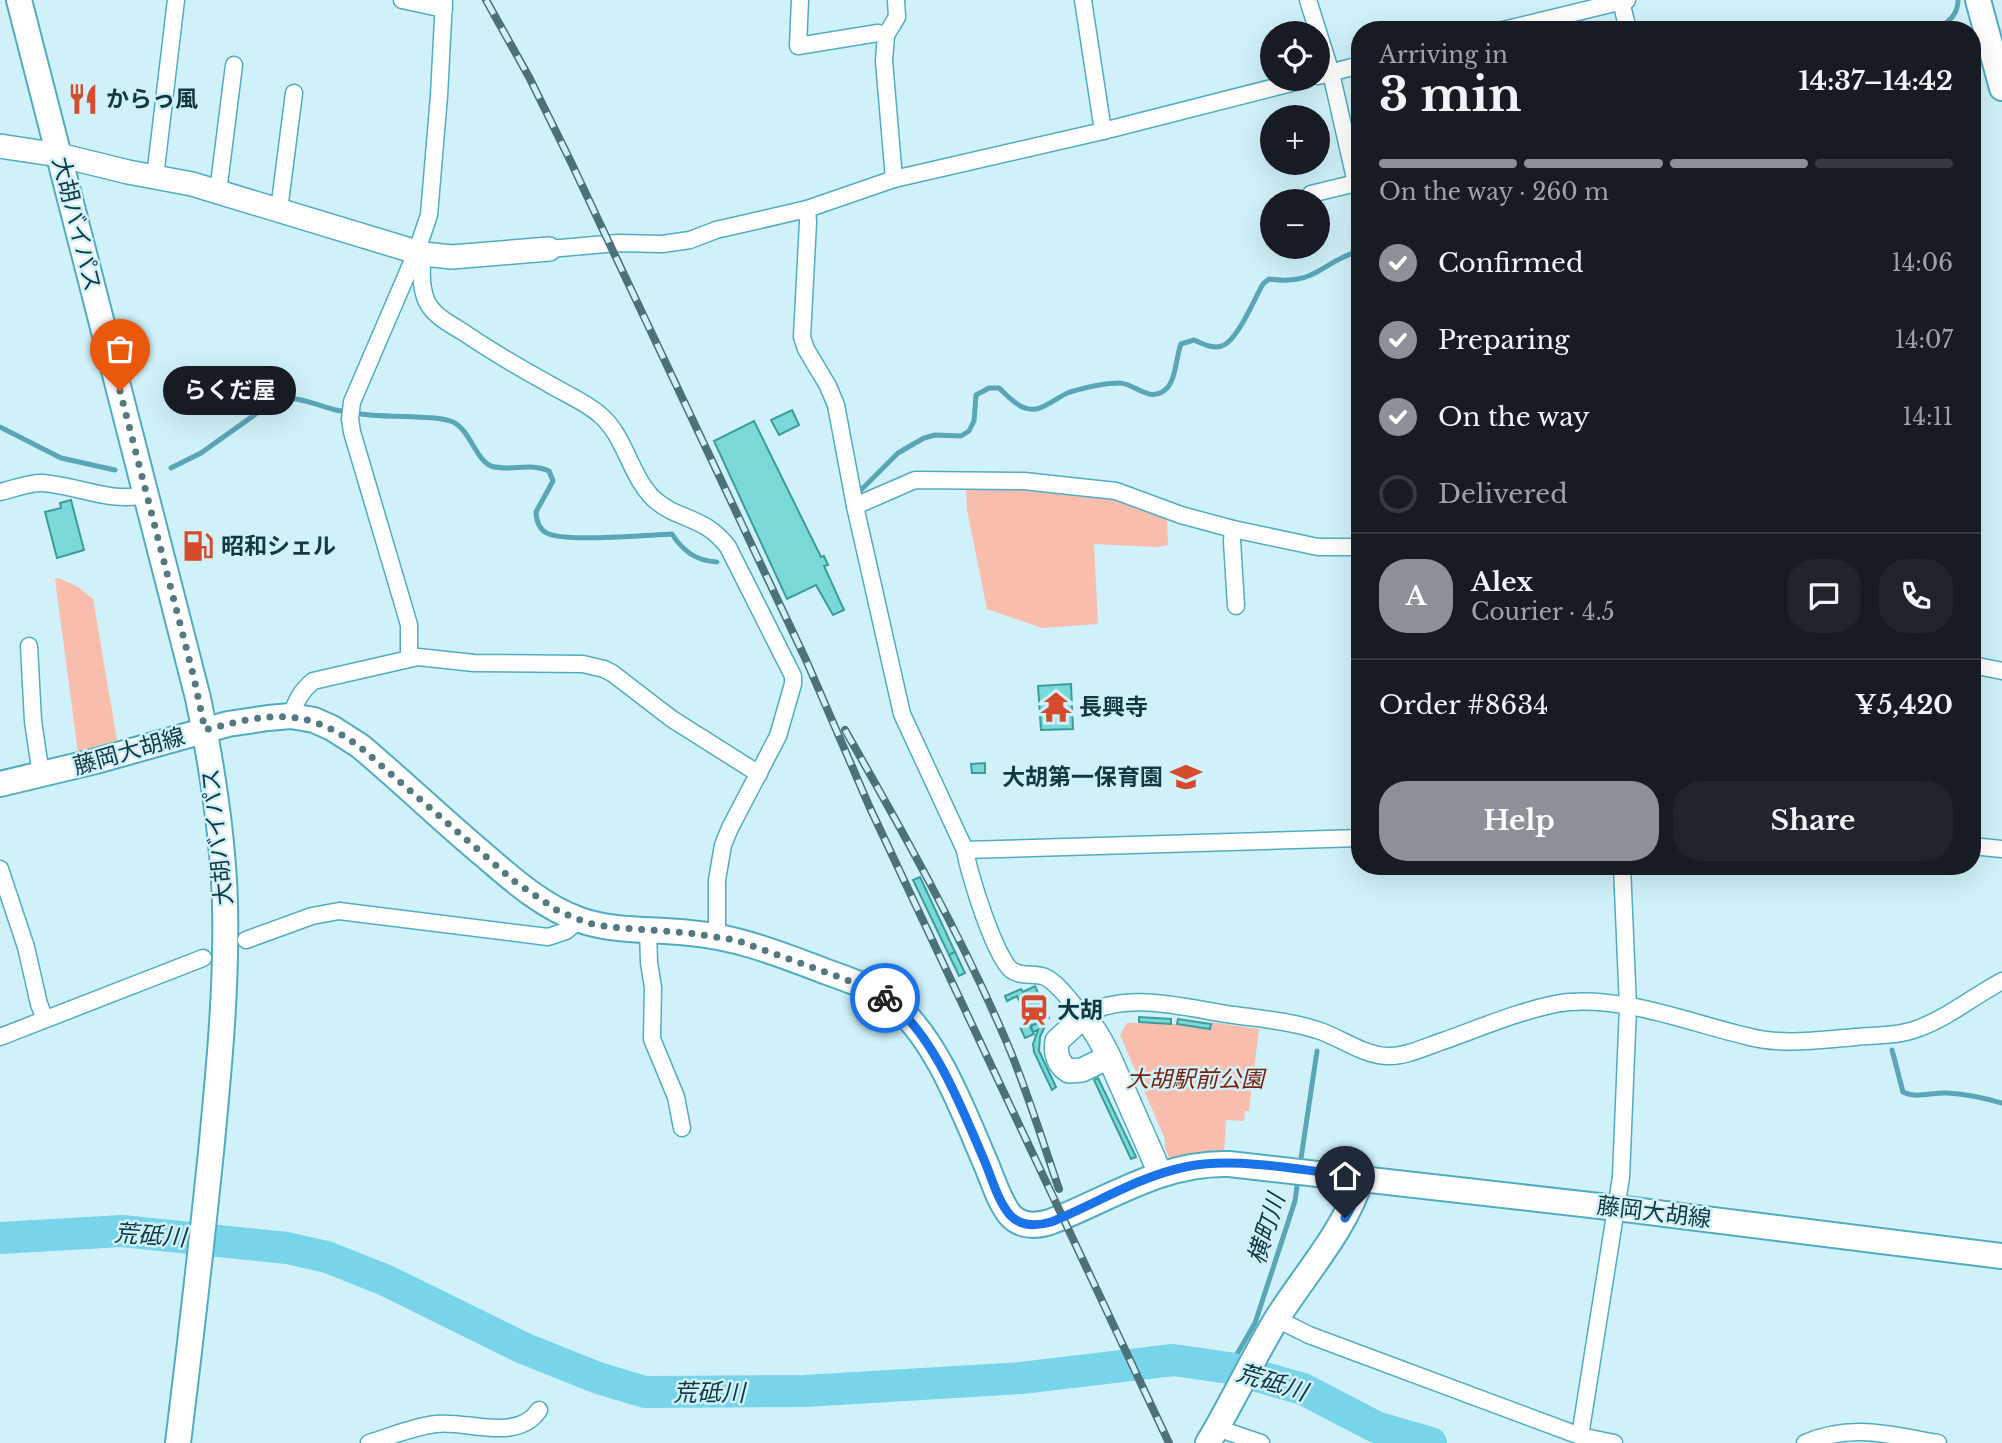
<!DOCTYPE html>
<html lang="en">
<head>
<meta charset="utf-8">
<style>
  body { margin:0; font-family:"Libre Baskerville","Noto Sans JP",serif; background:#20242c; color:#f1f3f6; height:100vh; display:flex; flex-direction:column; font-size:26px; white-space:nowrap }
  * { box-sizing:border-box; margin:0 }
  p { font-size:23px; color:#9ea1a6 }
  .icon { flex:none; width:38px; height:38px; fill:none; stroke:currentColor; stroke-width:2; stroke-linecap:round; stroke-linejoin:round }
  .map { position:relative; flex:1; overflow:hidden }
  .side { position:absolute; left:1351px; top:21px; width:630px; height:854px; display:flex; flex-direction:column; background:#171b24; border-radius:28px; box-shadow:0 7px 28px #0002 }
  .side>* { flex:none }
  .fabs { position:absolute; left:1260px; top:21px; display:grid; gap:14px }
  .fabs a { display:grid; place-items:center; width:70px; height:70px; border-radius:50%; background:#171b24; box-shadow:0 7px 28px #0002; font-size:35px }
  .pin { position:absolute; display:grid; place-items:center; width:60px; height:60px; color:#fff; margin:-72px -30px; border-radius:50% 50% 50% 0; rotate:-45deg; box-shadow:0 0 7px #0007 }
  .pin .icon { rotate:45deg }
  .courier { position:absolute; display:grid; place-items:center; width:70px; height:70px; margin:-35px; border:5px solid #1a73e8; border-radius:50%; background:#fff; color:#222; box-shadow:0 2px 9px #0007 }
  .bubble { position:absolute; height:49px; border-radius:24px; background:#171b24; box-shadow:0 7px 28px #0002; font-size:23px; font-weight:700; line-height:49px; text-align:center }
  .summary em { font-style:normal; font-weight:700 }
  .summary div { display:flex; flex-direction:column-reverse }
  .summary { display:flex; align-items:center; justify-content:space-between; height:119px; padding:0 28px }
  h1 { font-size:46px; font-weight:700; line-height:52px }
  .bar { display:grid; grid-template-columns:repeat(4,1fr); gap:10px 7px; align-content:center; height:84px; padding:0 28px }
  .bar i { height:9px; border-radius:5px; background:#363941 }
  .bar .on { background:#8c9099 }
  .bar p { grid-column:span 4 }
  .line { display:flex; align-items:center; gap:18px; padding:0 28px; border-top:2px solid #363941 }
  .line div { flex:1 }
  .round { display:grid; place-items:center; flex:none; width:74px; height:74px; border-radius:28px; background:#20242c }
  ol { padding:0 28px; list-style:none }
  li { display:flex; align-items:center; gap:21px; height:77px }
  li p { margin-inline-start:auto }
  li .icon { padding:7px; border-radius:50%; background:#8c9099; color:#fff; stroke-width:4 }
  li:last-child { color:#9ea1a6 }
  li i { width:38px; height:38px; border:4px solid #363941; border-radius:50% }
  .primary-button { display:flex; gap:14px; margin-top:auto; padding:14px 28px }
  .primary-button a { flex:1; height:80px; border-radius:28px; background:#8c9099; color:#fff; font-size:28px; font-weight:700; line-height:80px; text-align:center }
  .primary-button a+a { background:#20242c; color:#f1f3f6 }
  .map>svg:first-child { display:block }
  .green { fill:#f9bdae }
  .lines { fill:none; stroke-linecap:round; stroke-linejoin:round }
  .stream { stroke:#59a6b7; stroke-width:5 }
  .river { stroke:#77d4e9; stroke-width:32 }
  .building { fill:#7ad9d7; stroke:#3a9d9c; stroke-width:2 }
  .street-casing { stroke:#51acc0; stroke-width:19 }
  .secondary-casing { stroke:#51acc0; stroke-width:26 }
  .primary-casing { stroke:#51acc0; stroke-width:28 }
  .street { stroke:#fff; stroke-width:16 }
  .secondary { stroke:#fff; stroke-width:23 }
  .primary { stroke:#fff; stroke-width:24 }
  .rail-casing { stroke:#4c7179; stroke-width:8 }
  .rail { stroke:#d0f1f9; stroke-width:5; stroke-dasharray:16; stroke-linecap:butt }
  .done { stroke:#547981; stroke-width:7; stroke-dasharray:0 12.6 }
  .route { stroke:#1a73e8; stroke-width:9 }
  .labels { text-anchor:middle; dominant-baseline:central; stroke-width:5; stroke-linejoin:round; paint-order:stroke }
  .poi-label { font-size:23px; font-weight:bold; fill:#123941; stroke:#d0f1f9; text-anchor:start }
  .street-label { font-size:23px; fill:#123941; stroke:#d0f1f9 }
  .park-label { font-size:23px; font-style:italic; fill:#77210e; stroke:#d0f1f9 }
  .water-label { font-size:24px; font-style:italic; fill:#0d3a43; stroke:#d0f1f9 }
</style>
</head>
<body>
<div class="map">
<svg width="2002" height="1443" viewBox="0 0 2002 1443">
  <rect width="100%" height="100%" fill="#d0f1f9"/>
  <!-- green -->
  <g class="green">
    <path d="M 966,489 L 1024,489 L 1114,499 L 1167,519 L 1168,545 L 1158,547 L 1094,544 L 1098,624 L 1042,628 L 987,609 L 967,510 Z"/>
    <path d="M 59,578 L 78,587 L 93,599 L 117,740 L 78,753 L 55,579 Z"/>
    <path d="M 1211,1022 L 1259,1029 L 1249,1111 L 1245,1111 L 1244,1121 L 1226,1120 L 1224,1154 L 1183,1156 L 1170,1159 L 1165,1149 L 1165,1139 L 1120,1035 L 1127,1023 L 1177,1024 L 1209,1029 Z"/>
  </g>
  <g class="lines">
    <!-- stream -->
    <g class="stream">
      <path d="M 1937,30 C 1949,21 1958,15 1958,0"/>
      <path d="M 0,427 L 61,458 L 115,470"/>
      <path d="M 171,468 L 201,453 L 274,401 C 297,394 314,405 336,410 C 362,416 389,416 416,417 C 428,418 442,417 453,422 C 470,430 476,460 491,466 C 510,472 531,462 549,471 L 553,481 L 536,512 C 536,521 540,531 549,534 C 569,542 646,535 672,534 C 683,551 696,561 717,562"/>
      <path d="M 862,489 L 898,453 L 924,438 L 935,435 L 961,436 L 969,431 L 974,421 L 976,395 L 989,388 L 999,388 C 1007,395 1015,405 1025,408 C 1041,414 1056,397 1070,392 C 1084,388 1104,383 1119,383 C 1135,383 1148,403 1165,390 C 1176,382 1176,356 1181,344 L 1194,340 C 1203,344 1212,349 1222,346 C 1238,340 1254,299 1263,284 L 1269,279 C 1318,286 1321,261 1360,251"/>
      <path d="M 1892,1050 L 1903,1092 C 1917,1099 1932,1092 1947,1093 C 1966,1094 1984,1098 2002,1103"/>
      <path d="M 1300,1165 L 1317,1051"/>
      <path d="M 1229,1368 L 1255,1323 L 1295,1201 L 1298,1179"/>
    </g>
    <!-- river -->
    <path class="river" d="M 0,1238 L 122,1231 L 287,1248 L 327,1257 L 385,1280 L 523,1348 L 598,1378 L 645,1392 L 805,1391 L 1021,1378 L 1173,1360 L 1229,1368 L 1303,1389 L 1376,1427 L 1431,1443"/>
  </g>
  <!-- building -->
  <g class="building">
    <path d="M 792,410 L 799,425 L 779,435 L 771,420 Z"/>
    <path d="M 754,421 L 821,557 L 824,556 L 828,565 L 824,566 L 844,610 L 833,615 L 816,585 L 787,599 L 714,441 Z"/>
    <path d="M 71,500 L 84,550 L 57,558 L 45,512 L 61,508 L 60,503 Z"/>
    <path d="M 1071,684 L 1073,729 L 1041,730 L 1038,686 Z"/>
    <path d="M 985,763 L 985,773 L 972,773 L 971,764 Z"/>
    <path d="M 920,877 L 955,952 L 949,955 L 913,880 Z"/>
    <path d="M 955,952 L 965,973 L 959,976 L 949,955 Z"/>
    <path d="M 1035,986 L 1049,1018 L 1031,1026 L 1017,996 L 1007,1001 L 1005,996 L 1021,989 L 1023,992 Z"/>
    <path d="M 1139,1017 L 1171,1019 L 1171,1024 L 1139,1022 Z"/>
    <path d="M 1178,1019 L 1211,1024 L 1210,1029 L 1177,1024 Z"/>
    <path d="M 1042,1021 L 1045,1026 L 1040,1037 L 1039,1051 L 1056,1087 L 1052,1090 L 1034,1052 L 1033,1044 L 1038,1030 L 1033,1032 L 1031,1026 Z"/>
    <path d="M 1028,1023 L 1034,1034 L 1025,1038 L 1020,1027 Z"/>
    <path d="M 1098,1078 L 1136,1157 L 1131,1159 L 1094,1080 Z"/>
  </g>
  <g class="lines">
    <defs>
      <g id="street">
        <path d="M 402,0 L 444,9"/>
        <path d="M 800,0 L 798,46 L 878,33 L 886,35"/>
        <path d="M 1083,0 L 1103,131"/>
        <path d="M 1308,0 L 1331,73 L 1356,183 L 1311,194"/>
        <path d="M 1621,1 L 1628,30"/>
        <path d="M 1503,30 L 1627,0"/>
        <path d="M 1318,76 L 1360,65"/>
        <path d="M 155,177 L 176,0"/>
        <path d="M 894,179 L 884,61 L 886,35 L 897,17 L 896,0"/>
        <path d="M 218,192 L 234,65"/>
        <path d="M 807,209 L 808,222 L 802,337 L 806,349 L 828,386 L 836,405 L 855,506 L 902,714 L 965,850 C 968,871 996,962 1013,971 C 1022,977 1035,973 1045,977 C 1060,984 1072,1005 1084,1016 C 1124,989 1189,1009 1234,1015 C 1261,1019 1291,1021 1317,1030 C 1340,1037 1362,1055 1387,1056 C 1405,1057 1425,1047 1443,1041 C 1480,1028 1531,1006 1569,1002 C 1626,997 1691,1023 1746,1036 C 1782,1046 1819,1040 1856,1037 C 1877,1035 1900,1036 1919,1028 C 1949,1017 1974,996 2002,981"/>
        <path d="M 279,210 L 294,93"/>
        <path d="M 549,249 L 618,243 L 662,244 L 690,240 L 716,230 L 807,209 L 894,179 L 1103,131 L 1307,79"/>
        <path d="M 423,254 C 421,270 420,287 427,302 C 434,316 450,324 463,332 C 491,351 520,368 549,384 C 566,394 585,402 599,414 C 626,436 629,475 654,499 C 678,521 704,515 728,547 L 793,676 L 793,684 L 778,736 L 730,828 L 723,845 L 717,880 L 717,936"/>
        <path d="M 0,492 C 14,489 29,482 43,483 C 80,486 108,503 147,495"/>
        <path d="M 855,506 L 915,480 L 1024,481 L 1116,491 L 1181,515 L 1233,529 L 1318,547 L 1360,547"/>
        <path d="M 1233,529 L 1232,541 L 1236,606"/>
        <path d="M 29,646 L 33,721 L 41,775"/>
        <path d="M 409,657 L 409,625 L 405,611 L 352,432 L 350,419 L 352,402 L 416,253 L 429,215 L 439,96 L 444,0"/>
        <path d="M 1972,665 L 2002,671"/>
        <path d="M 291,716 C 296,701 301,691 313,681 L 418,657 L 474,663 L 583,664 L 604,669 L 612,673 L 672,719 L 759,774"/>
        <path d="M 1972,846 L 2002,849"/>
        <path d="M 965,850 L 1360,838"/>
        <path d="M 0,869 L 26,947 L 39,1004 L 45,1019"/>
        <path d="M 648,930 L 649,963 L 653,987 L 652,1039 L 676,1097 L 682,1128"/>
        <path d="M 246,940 L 312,916 L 339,911 L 548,937 L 566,931 L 579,920"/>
        <path d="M 0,1037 L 203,958"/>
        <path d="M 1277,1319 L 1309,1335 L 1580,1436 L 1614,1443"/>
        <path d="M 1217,1428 L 1261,1443"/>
        <path d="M 1580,1436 L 1621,1177 L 1628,1007 L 1622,866"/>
        <path d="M 369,1443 C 389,1437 415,1426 436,1424 C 468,1420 517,1443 539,1410"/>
        <path d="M 1805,1443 C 1852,1423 1890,1435 1938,1443"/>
      </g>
      <g id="secondary">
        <path d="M 0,146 L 59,155 L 128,172 L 192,184 L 423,254 L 452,257 L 549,249"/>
        <path d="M 1109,1057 L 1082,1070 L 1069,1071 C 1058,1065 1055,1053 1057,1041 L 1084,1016 C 1094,1029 1102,1042 1109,1057 L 1153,1157 L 1160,1174"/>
      </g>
      <g id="primary">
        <path d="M 19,0 L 198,698 C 212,766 223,834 225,903 C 227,987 219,1069 211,1152 C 201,1249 190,1346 178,1443"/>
        <path d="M 1978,0 L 2002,88"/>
        <path d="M 0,784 L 96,761 L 228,724 L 268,718 L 291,716 L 314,720 L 332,728 L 360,746 C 402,781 442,820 484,855 C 513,880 543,907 580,920 C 614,932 654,929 690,933 C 738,937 782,955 827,972 C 849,980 871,987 890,1001 C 935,1034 964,1113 986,1164 C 993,1180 999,1202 1011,1216 C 1022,1227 1037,1226 1050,1222 C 1110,1199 1162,1162 1229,1164 L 1617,1208 L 2002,1256"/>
        <path d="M 1208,1443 C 1232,1403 1252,1360 1276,1320 C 1304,1275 1347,1228 1361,1178"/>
      </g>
    </defs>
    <!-- street casing -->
    <use href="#street" class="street-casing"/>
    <!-- secondary casing -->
    <use href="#secondary" class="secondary-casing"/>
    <!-- primary casing -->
    <use href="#primary" class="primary-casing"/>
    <!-- street -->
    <use href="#street" class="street"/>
    <!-- secondary -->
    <use href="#secondary" class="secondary"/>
    <!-- primary -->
    <use href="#primary" class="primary"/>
    <defs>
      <g id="rail">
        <path d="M 486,0 L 529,77 L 570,160 L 806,660 L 870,808 L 1169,1443"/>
        <path d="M 845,730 C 903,832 961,935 1007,1043 C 1027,1090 1042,1140 1059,1189"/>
      </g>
    </defs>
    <!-- rail casing -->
    <use href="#rail" class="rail-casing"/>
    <!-- rail -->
    <use href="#rail" class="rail"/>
  </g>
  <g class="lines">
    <!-- done -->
    <path class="done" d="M 120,391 L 194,678 L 205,730 C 269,713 304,706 360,747 L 514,881 L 558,911 L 588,923 L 610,927 L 689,933 L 736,940 L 845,979 L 885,998"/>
    <!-- route -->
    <path class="route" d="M 885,998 C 933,1031 962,1109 985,1162 C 992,1179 998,1201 1010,1215 C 1021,1227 1037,1226 1051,1222 C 1096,1204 1137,1177 1185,1167 C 1234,1156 1311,1171 1362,1178 L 1355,1200 L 1345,1218"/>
  </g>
  <!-- icons -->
  <defs>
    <symbol id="restaurant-bare" viewBox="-9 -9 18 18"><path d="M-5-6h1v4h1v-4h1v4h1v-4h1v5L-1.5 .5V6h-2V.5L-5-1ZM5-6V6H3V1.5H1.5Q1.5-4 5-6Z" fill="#d64b2d" stroke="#d0f1f9" stroke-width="2.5" paint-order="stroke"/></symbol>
    <symbol id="fuel-bare" viewBox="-9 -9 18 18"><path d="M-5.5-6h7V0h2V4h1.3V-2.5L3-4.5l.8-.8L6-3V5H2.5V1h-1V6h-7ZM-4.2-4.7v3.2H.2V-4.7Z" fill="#d64b2d" stroke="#d0f1f9" stroke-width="2.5" paint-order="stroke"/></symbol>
    <symbol id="temple-bare" viewBox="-9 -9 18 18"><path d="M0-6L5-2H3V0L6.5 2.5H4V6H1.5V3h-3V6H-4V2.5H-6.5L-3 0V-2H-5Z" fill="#d64b2d" stroke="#d0f1f9" stroke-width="2.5" paint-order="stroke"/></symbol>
    <symbol id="school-bare" viewBox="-9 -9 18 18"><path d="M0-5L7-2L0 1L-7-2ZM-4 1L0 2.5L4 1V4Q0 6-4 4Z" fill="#d64b2d" stroke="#d0f1f9" stroke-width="2.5" paint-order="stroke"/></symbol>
    <symbol id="station-bare" viewBox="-9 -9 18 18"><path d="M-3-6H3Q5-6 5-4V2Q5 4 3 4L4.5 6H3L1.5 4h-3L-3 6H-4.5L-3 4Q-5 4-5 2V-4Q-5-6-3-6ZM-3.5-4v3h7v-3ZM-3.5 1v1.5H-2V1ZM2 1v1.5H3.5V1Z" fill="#d64b2d" stroke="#d0f1f9" stroke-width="2.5" paint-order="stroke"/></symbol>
  </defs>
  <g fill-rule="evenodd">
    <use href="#restaurant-bare" x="61" y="77" width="44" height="44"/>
    <use href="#fuel-bare" x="176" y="524" width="44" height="44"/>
    <use href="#temple-bare" x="1034" y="685" width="44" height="44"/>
    <use href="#school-bare" x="1164" y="755" width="44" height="44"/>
    <use href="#station-bare" x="1012" y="988" width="44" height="44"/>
  </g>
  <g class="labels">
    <!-- poi labels -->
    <g class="poi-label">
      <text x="106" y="99">からっ風</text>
      <text x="221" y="546">昭和シェル</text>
      <text x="1079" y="707">長興寺</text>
      <text x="1163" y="777" text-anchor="end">大胡第一保育園</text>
      <text x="1057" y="1010">大胡</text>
    </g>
    <!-- street labels -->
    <g class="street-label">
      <text transform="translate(77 224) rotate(76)">大胡バイパス</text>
      <text transform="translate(129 751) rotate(-16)">藤岡大胡線</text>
      <text transform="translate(217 837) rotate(-96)">大胡バイパス</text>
      <text transform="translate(1654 1212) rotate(7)">藤岡大胡線</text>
    </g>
    <!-- park labels -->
    <g class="park-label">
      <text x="1195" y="1079">大胡駅前公園</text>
    </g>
    <!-- water labels -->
    <g class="water-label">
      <text transform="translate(1266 1229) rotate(-73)">横町川</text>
      <text transform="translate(150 1235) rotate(4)">荒砥川</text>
      <text transform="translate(1272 1382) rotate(17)">荒砥川</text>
      <text x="709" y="1392">荒砥川</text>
    </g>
  </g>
</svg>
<div class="fabs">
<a><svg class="icon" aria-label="locate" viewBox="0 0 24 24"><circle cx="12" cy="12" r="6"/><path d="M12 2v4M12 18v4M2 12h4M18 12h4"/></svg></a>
<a>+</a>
<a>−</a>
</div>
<div class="pin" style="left:120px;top:391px;background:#ea580c"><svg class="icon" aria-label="bag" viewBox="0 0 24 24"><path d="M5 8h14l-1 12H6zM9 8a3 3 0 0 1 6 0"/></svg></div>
<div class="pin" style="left:1345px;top:1218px;background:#1f2937"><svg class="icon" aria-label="home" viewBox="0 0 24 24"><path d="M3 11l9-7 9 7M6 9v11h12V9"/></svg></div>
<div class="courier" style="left:885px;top:998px"><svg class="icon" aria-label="bike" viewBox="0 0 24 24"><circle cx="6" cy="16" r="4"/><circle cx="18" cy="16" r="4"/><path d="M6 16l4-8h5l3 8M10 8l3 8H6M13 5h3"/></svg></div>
<div class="bubble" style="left:163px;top:366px;width:133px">らくだ屋</div>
<section class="side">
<div class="summary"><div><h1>3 min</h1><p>Arriving in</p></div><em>14:37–14:42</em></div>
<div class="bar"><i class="on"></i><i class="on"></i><i class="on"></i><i></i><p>On the way · 260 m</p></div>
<ol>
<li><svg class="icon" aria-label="check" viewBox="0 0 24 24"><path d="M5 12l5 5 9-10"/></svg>Confirmed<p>14:06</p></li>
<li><svg class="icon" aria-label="check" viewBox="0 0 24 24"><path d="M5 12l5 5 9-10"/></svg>Preparing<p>14:07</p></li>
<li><svg class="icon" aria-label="check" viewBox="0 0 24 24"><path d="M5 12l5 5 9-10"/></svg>On the way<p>14:11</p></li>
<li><i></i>Delivered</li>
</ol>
<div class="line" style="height:126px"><b class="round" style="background:#8c9099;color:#fff">A</b><div><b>Alex</b><p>Courier · 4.5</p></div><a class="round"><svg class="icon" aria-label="chat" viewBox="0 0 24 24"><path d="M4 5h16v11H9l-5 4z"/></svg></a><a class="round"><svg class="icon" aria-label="phone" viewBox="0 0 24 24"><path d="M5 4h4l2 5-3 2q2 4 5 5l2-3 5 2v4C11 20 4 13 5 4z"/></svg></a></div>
<div class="line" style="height:91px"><div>Order #8634</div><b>¥5,420</b></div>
<div class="primary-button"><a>Help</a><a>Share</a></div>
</section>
</div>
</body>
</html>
